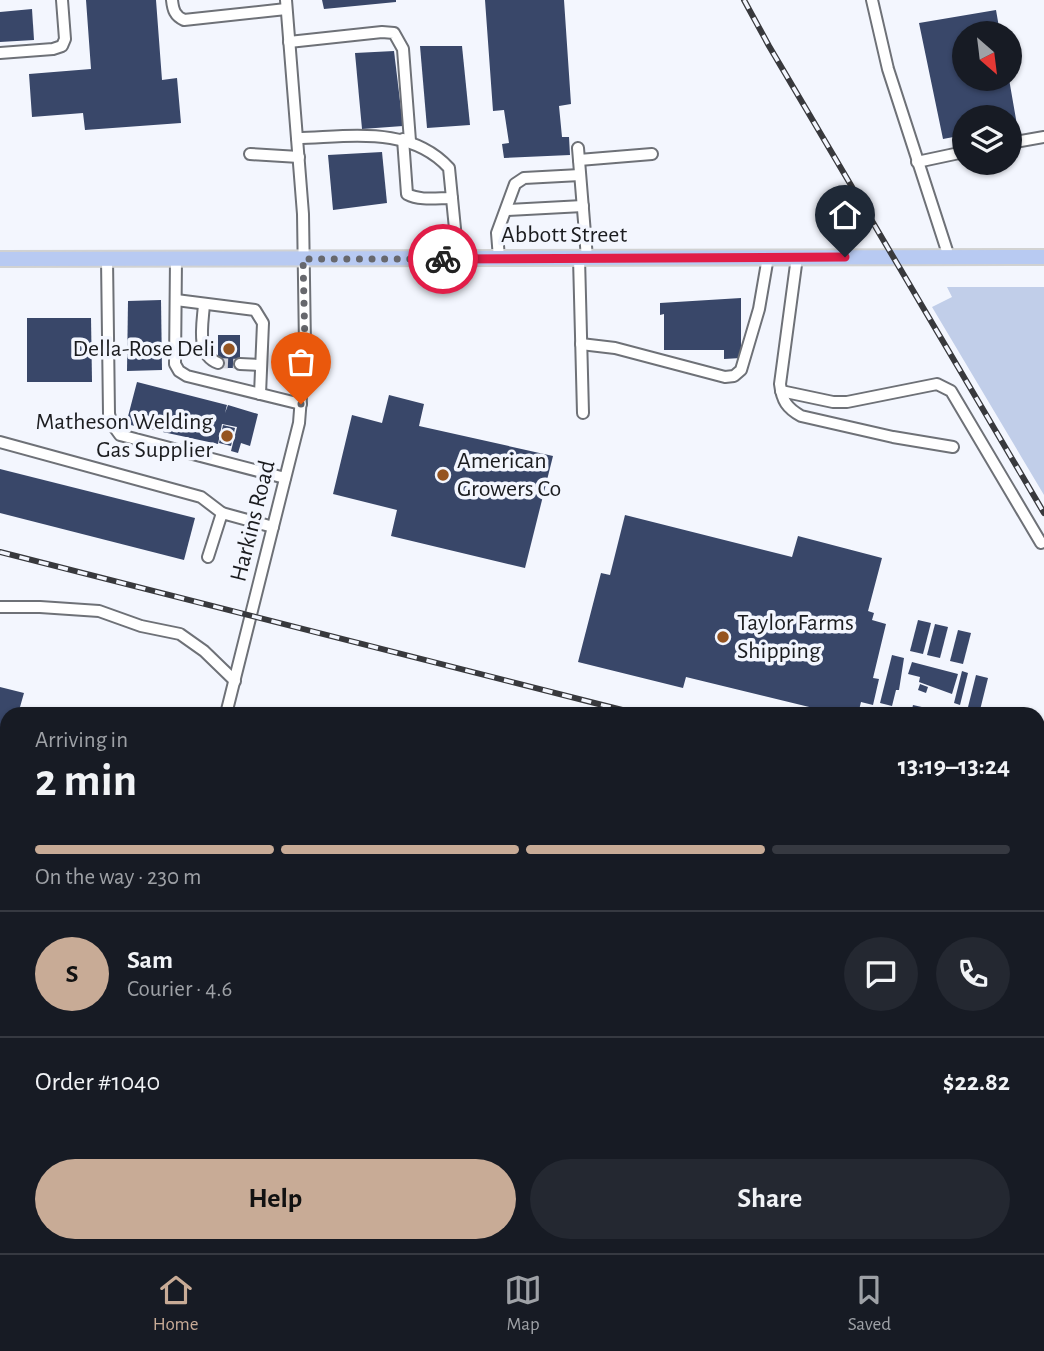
<!DOCTYPE html>
<html lang="en">
<head>
<meta charset="utf-8">
<style>
  body { margin:0; font-family:"Alegreya Sans",sans-serif; background:#242831; color:#f1f3f6; height:100vh; display:flex; flex-direction:column; font-size:26px; white-space:nowrap }
  * { box-sizing:border-box; margin:0 }
  p { font-size:23px; color:#9ea1a6 }
  .icon { flex:none; width:38px; height:38px; fill:none; stroke:currentColor; stroke-width:2; stroke-linecap:round; stroke-linejoin:round }
  .map { position:relative; flex:1; overflow:hidden }
  .sheet { position:absolute; left:0px; top:707px; width:1045px; height:546px; display:flex; flex-direction:column; background:#171b24; border-radius:21px 21px 0 0; box-shadow:0 2px 5px #0004 }
  .sheet>* { flex:none }
  .needle { width:46px; rotate:152deg }
  .buttons { position:absolute; left:952px; top:21px; display:grid; gap:14px }
  .buttons a { display:grid; place-items:center; width:70px; height:70px; border-radius:50%; background:#171b24; box-shadow:0 2px 5px #0004; font-size:35px }
  .pin { position:absolute; display:grid; place-items:center; width:60px; height:60px; color:#fff; margin:-72px -30px; border-radius:50% 50% 50% 0; rotate:-45deg; box-shadow:0 0 7px #0007 }
  .pin .icon { rotate:45deg }
  .courier { position:absolute; display:grid; place-items:center; width:70px; height:70px; margin:-35px; border:5px solid #e11d48; border-radius:50%; background:#fff; color:#222; box-shadow:0 2px 9px #0007 }
  .overview em { font-style:normal; font-weight:700 }
  .overview div { display:flex; flex-direction:column-reverse }
  .overview { display:flex; align-items:center; justify-content:space-between; height:119px; padding:0 35px }
  h1 { font-size:46px; font-weight:700; line-height:52px }
  .bar { display:grid; grid-template-columns:repeat(4,1fr); gap:10px 7px; align-content:center; height:84px; padding:0 35px }
  .bar i { height:9px; border-radius:5px; background:#363941 }
  .bar .on { background:#c8ab96 }
  .bar p { grid-column:span 4 }
  .line { display:flex; align-items:center; gap:18px; padding:0 35px; border-top:2px solid #363941 }
  .line div { flex:1 }
  .round { display:grid; place-items:center; flex:none; width:74px; height:74px; border-radius:37px; background:#242831 }
  .action { display:flex; gap:14px; margin-top:auto; padding:14px 35px }
  .action a { flex:1; height:80px; border-radius:42px; background:#c8ab96; color:#111; font-size:28px; font-weight:700; line-height:80px; text-align:center }
  .action a+a { background:#242831; color:#f1f3f6 }
  .dock { display:flex; justify-content:space-around; align-items:center; height:98px; border-top:2px solid #363941; background:#171b24; font-size:19px; color:#9ea1a6 }
  .dock a { display:grid; justify-items:center; gap:4px }
  .dock .on { color:#c8ab96 }
  .map>svg:first-child { display:block }
  .green { fill:#c1cee9 }
  .building { fill:#394769 }
  .lines { fill:none; stroke-linecap:round; stroke-linejoin:round }
  .minor-tunnel { stroke:#d3d5dd; stroke-width:10; stroke-dasharray:10 5; stroke-linecap:butt }
  .minor-casing { stroke:#6e7177; stroke-width:14 }
  .major-casing { stroke:#d1d2d2; stroke-width:18 }
  .minor { stroke:#fff; stroke-width:10 }
  .major { stroke:#b8caf2; stroke-width:14 }
  .rail-casing { stroke:#38393d; stroke-width:6 }
  .rail { stroke:#f3f6fe; stroke-width:3.5; stroke-dasharray:10; stroke-linecap:butt }
  .done { stroke:#67686d; stroke-width:7; stroke-dasharray:0 12.6 }
  .route { stroke:#e11d48; stroke-width:9 }
  .poi-dot { fill:#955420; stroke:#f3f6fe; stroke-width:2.5 }
  .labels { text-anchor:middle; dominant-baseline:central; stroke-width:7; stroke-linejoin:round; paint-order:stroke }
  .street-label { font-size:24px; fill:#1b1c1f; stroke:#f3f6fe }
  .poi-label { font-size:24px; fill:#1b1c1f; stroke:#f3f6fe; text-anchor:end }
</style>
</head>
<body>
<div class="map">
<svg width="1044" height="1253" viewBox="0 0 1044 1253">
  <rect width="100%" height="100%" fill="#f3f6fe"/>
  <!-- green -->
  <path class="green" d="M 947,287 L 1044,287 L 1044,495 L 932,307 L 952,297 Z"/>
  <!-- building -->
  <g class="building">
    <path d="M 86,0 L 156,0 L 162,80 L 177,78 L 181,123 L 85,130 L 83,113 L 32,117 L 29,74 L 91,69 Z"/>
    <path d="M 322,0 L 396,0 L 396,2 L 324,9 Z"/>
    <path d="M 485,0 L 564,0 L 571,104 L 559,106 L 562,137 L 569,137 L 570,155 L 504,158 L 502,144 L 509,143 L 504,110 L 493,111 Z"/>
    <path d="M 32,9 L 34,40 L 0,42 L 0,12 Z"/>
    <path d="M 996,10 L 1000,33 L 964,33 L 964,79 L 1009,79 L 1017,125 L 1010,126 L 1010,117 L 964,117 L 964,135 L 943,139 L 919,23 Z"/>
    <path d="M 420,46 L 462,46 L 470,125 L 427,128 Z"/>
    <path d="M 394,51 L 403,126 L 362,129 L 355,53 Z"/>
    <path d="M 382,152 L 387,203 L 333,210 L 328,155 Z"/>
    <path d="M 741,298 L 741,358 L 724,359 L 724,350 L 664,350 L 664,314 L 660,315 L 660,303 Z"/>
    <path d="M 161,300 L 162,370 L 127,371 L 128,301 Z"/>
    <path d="M 27,318 L 91,318 L 92,382 L 27,382 Z"/>
    <rect x="218" y="335" width="22" height="33"/>
    <path d="M 137,382 L 227,405 L 225,413 L 228,405 L 258,414 L 250,446 L 241,443 L 238,453 L 231,451 L 237,427 L 222,424 L 218,444 L 126,424 Z"/>
    <path d="M 389,395 L 424,404 L 419,426 L 553,456 L 525,568 L 391,536 L 397,510 L 333,494 L 352,415 L 382,423 Z"/>
    <path d="M 223,425 L 235,428 L 231,446 L 219,443 Z"/>
    <path d="M 0,469 L 195,518 L 184,560 L 0,513 Z"/>
    <path d="M 625,515 L 792,557 L 798,536 L 882,558 L 868,611 L 874,613 L 872,620 L 886,624 L 873,678 L 879,679 L 873,705 L 861,702 L 858,714 L 838,714 L 686,677 L 683,688 L 578,662 L 601,573 L 610,575 Z"/>
    <path d="M 918,620 L 931,623 L 923,654 L 910,651 Z"/>
    <path d="M 935,624 L 948,627 L 940,658 L 927,655 Z"/>
    <path d="M 958,630 L 971,633 L 963,664 L 950,661 Z"/>
    <path d="M 892,655 L 904,658 L 899,690 L 896,690 L 892,706 L 880,703 Z"/>
    <path d="M 912,662 L 958,674 L 952,694 L 919,682 L 920,677 L 908,674 Z"/>
    <path d="M 962,671 L 968,673 L 960,705 L 954,703 Z"/>
    <path d="M 976,675 L 988,678 L 980,710 L 968,707 Z"/>
    <path d="M 920,684 L 928,687 L 926,693 L 918,690 Z"/>
    <path d="M 0,687 L 24,693 L 18,714 L 7,714 L 7,756 L 0,755 Z"/>
    <path d="M 913,705 L 926,708 L 924,714 L 911,714 Z"/>
    <path d="M 308,707 L 333,713 L 333,714 L 306,714 Z"/>
    <path d="M 966,709 L 982,713 L 982,714 L 965,714 Z"/>
    <path d="M 0,818 L 7,820 L 7,918 L 1,942 Z"/>
    <path d="M 1043,881 L 1044,998 L 1038,1009 L 1038,910 Z"/>
    <path d="M 1040,1153 L 1044,1154 L 1044,1230 L 1038,1229 Z"/>
    <path d="M 232,1246 L 333,1246 L 331,1253 L 231,1253 Z"/>
    <path d="M 793,1246 L 810,1246 L 809,1250 Z"/>
    <path d="M 819,1246 L 841,1246 L 840,1253 L 818,1252 Z"/>
  </g>
  <g class="lines">
    <!-- minor-tunnel -->
    <path class="minor-tunnel" d="M 218,363 L 240,364"/>
    <defs>
      <g id="minor">
        <path d="M 172,0 C 173,10 175,16 184,20 L 286,9"/>
        <path d="M 872,0 L 888,69 L 949,257"/>
        <path d="M 289,42 L 382,32 L 394,33 L 403,49 L 410,141"/>
        <path d="M 0,53 L 53,49 L 62,46 L 65,39 L 62,0"/>
        <path d="M 297,138 C 349,137 410,125 449,168 L 458,259"/>
        <path d="M 403,139 L 407,194 C 420,201 437,198 452,198"/>
        <path d="M 1010,143 L 1044,137"/>
        <path d="M 578,148 L 587,258"/>
        <path d="M 250,154 L 299,157"/>
        <path d="M 579,160 L 652,154"/>
        <path d="M 917,162 L 964,152"/>
        <path d="M 506,210 L 583,206"/>
        <path d="M 797,257 L 780,384 C 782,401 787,408 801,416 L 893,437 L 953,447"/>
        <path d="M 499,258 L 497,233 L 515,184 L 524,178 L 580,175"/>
        <path d="M 579,258 L 583,413"/>
        <path d="M 107,259 L 109,414 L 112,424 L 120,435 L 285,478"/>
        <path d="M 176,259 L 175,364 L 179,371 L 187,376 L 301,404"/>
        <path d="M 176,300 L 255,310 L 263,323 L 260,394"/>
        <path d="M 204,304 C 203,323 195,355 218,363"/>
        <path d="M 581,344 L 615,348 L 725,377 L 734,376 L 741,370 L 759,309 L 768,257"/>
        <path d="M 240,364 L 261,365"/>
        <path d="M 781,391 L 833,402 L 847,402 L 937,384 L 951,391 L 1041,543"/>
        <path d="M 0,442 L 201,497 L 222,513"/>
        <path d="M 208,557 L 222,513 L 273,527"/>
        <path d="M 0,607 L 40,607 L 99,611 L 141,626 L 180,634 L 204,651 L 235,681"/>
        <path d="M 226,714 L 299,423 L 305,346 L 303,214 L 286,0"/>
        <path d="M 0,788 L 7,790"/>
        <path d="M 0,1092 L 7,1093"/>
        <path d="M 1044,1109 L 1038,1140 L 1044,1141"/>
        <path d="M 0,1209 L 7,1211"/>
        <path d="M 688,1246 L 725,1253"/>
        <path d="M 366,1253 L 368,1246"/>
        <path d="M 439,1253 L 440,1246"/>
      </g>
      <path id="major" d="M 0,259 L 1044,257"/>
    </defs>
    <!-- minor casing -->
    <use href="#minor" class="minor-casing"/>
    <!-- major casing -->
    <use href="#major" class="major-casing"/>
    <!-- minor -->
    <use href="#minor" class="minor"/>
    <!-- major -->
    <use href="#major" class="major"/>
    <defs>
      <g id="rail">
        <path d="M 744,0 L 769,46 L 1044,513"/>
        <path d="M 0,552 L 638,714"/>
        <path d="M 1038,804 L 1044,806"/>
        <path d="M 1038,1021 L 1044,1012"/>
        <path d="M 980,1253 L 981,1246"/>
      </g>
    </defs>
    <!-- rail casing -->
    <use href="#rail" class="rail-casing"/>
    <!-- rail -->
    <use href="#rail" class="rail"/>
  </g>
  <g class="lines">
    <!-- done -->
    <path class="done" d="M 301,404 L 305,346 L 303,259 L 443,259"/>
    <!-- route -->
    <path class="route" d="M 443,259 L 845,257"/>
  </g>
  <!-- markers -->
  <g class="poi-dot">
    <circle cx="229" cy="349" r="7"/>
    <circle cx="227" cy="436" r="7"/>
    <circle cx="443" cy="475" r="7"/>
    <circle cx="723" cy="637" r="7"/>
  </g>
  <g class="labels">
    <!-- street labels -->
    <g class="street-label">
      <text x="564" y="235">Abbott Street</text>
      <text transform="translate(253 521) rotate(-76)">Harkins Road</text>
    </g>
    <!-- poi labels -->
    <g class="poi-label">
      <text x="215" y="349">Della-Rose Deli</text>
      <text x="213" y="422">Matheson Welding<tspan x="213" dy="28">Gas Supplier</tspan></text>
      <text x="457" y="461" text-anchor="start">American<tspan x="457" dy="28">Growers Co</tspan></text>
      <text x="737" y="623" text-anchor="start">Taylor Farms<tspan x="737" dy="28">Shipping</tspan></text>
    </g>
  </g>
</svg>
<div class="buttons">
<a><svg class="needle" viewBox="-14 -14 28 28"><path d="M0-13l5 13h-10z" fill="#e53935"/><path d="M0 13l5-13h-10z" fill="#9ea1a6"/></svg></a>
<a><svg class="icon" aria-label="layers" viewBox="0 0 24 24"><path d="M12 4l9 5-9 5-9-5zM3 14l9 5 9-5"/></svg></a>
</div>
<div class="pin" style="left:301px;top:404px;background:#ea580c"><svg class="icon" aria-label="bag" viewBox="0 0 24 24"><path d="M5 8h14l-1 12H6zM9 8a3 3 0 0 1 6 0"/></svg></div>
<div class="pin" style="left:845px;top:257px;background:#1f2937"><svg class="icon" aria-label="home" viewBox="0 0 24 24"><path d="M3 11l9-7 9 7M6 9v11h12V9"/></svg></div>
<div class="courier" style="left:443px;top:259px"><svg class="icon" aria-label="bike" viewBox="0 0 24 24"><circle cx="6" cy="16" r="4"/><circle cx="18" cy="16" r="4"/><path d="M6 16l4-8h5l3 8M10 8l3 8H6M13 5h3"/></svg></div>
<section class="sheet">
<div class="overview"><div><h1>2 min</h1><p>Arriving in</p></div><em>13:19–13:24</em></div>
<div class="bar"><i class="on"></i><i class="on"></i><i class="on"></i><i></i><p>On the way · 230 m</p></div>
<div class="line" style="height:126px"><b class="round" style="background:#c8ab96;color:#111">S</b><div><b>Sam</b><p>Courier · 4.6</p></div><a class="round"><svg class="icon" aria-label="chat" viewBox="0 0 24 24"><path d="M4 5h16v11H9l-5 4z"/></svg></a><a class="round"><svg class="icon" aria-label="phone" viewBox="0 0 24 24"><path d="M5 4h4l2 5-3 2q2 4 5 5l2-3 5 2v4C11 20 4 13 5 4z"/></svg></a></div>
<div class="line" style="height:91px"><div>Order #1040</div><b>$22.82</b></div>
<div class="action"><a>Help</a><a>Share</a></div>
</section>
</div>
<nav class="dock">
<a class="on"><svg class="icon" aria-label="home" viewBox="0 0 24 24"><path d="M3 11l9-7 9 7M6 9v11h12V9"/></svg>Home</a>
<a><svg class="icon" aria-label="map" viewBox="0 0 24 24"><path d="M3 6l6-2 6 2 6-2v14l-6 2-6-2-6 2zM9 4v14M15 6v14"/></svg>Map</a>
<a><svg class="icon" aria-label="saved" viewBox="0 0 24 24"><path d="M7 4h10v16l-5-4-5 4z"/></svg>Saved</a>
</nav>
</body>
</html>
